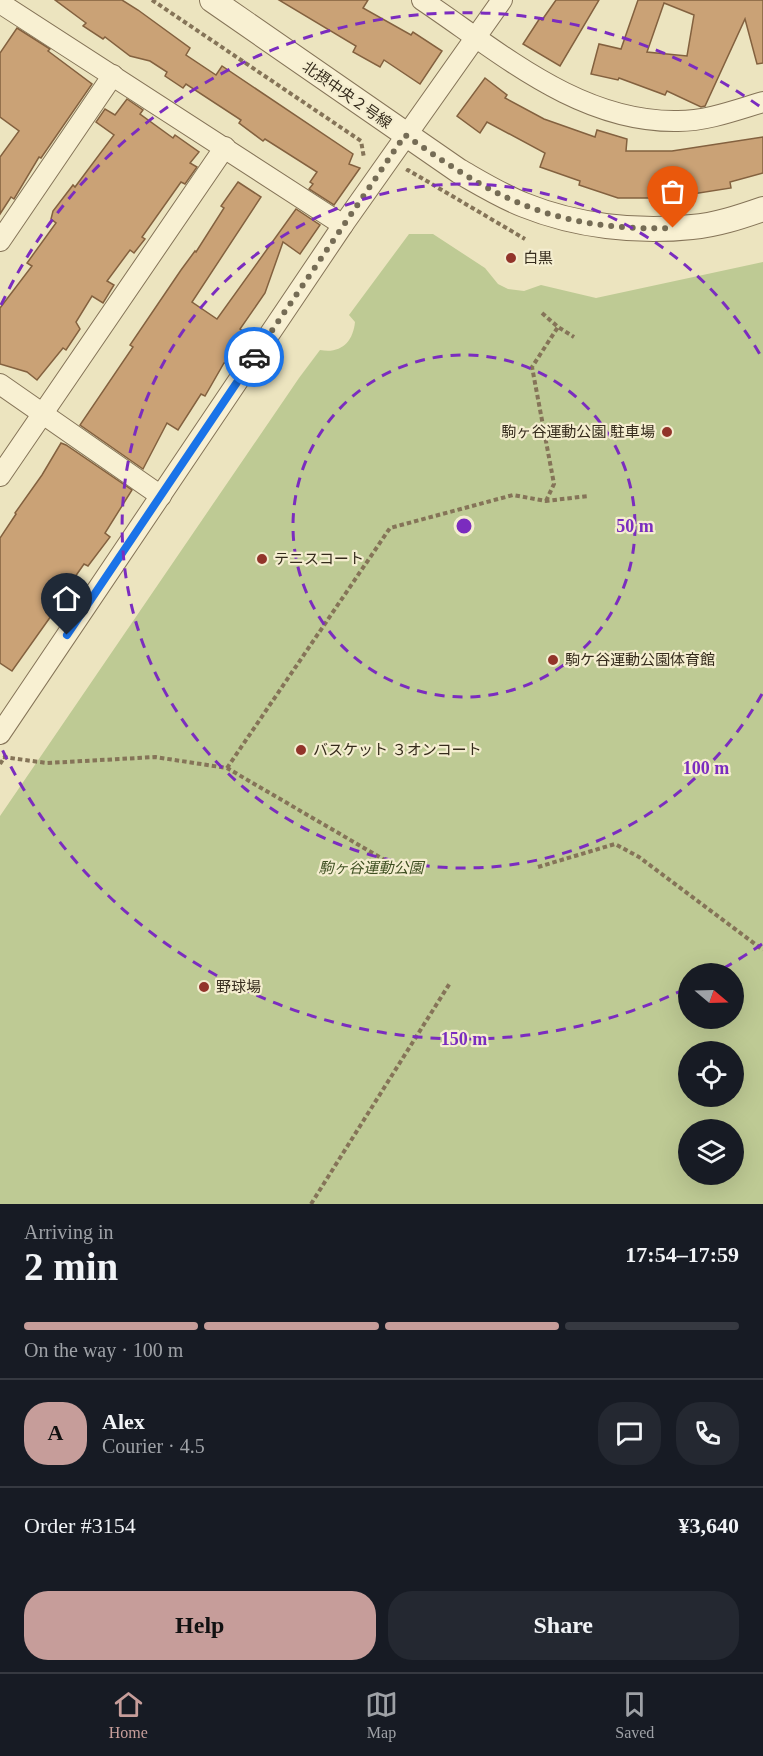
<!DOCTYPE html>
<html lang="en">
<head>
<meta charset="utf-8">
<style>
  body { margin:0; font-family:"Times New Roman","Noto Sans JP",serif; background:#242831; color:#f1f3f6; height:100vh; display:flex; flex-direction:column; font-size:22px; white-space:nowrap }
  * { box-sizing:border-box; margin:0 }
  p { font-size:20px; color:#9ea1a6 }
  .icon { flex:none; width:33px; height:33px; fill:none; stroke:currentColor; stroke-width:2; stroke-linecap:round; stroke-linejoin:round }
  .map { position:relative; height:1204px; overflow:hidden }
  .side { display:flex; flex-direction:column; background:#171b24; flex:1 }
  .side>* { flex:none }
  .needle { width:39px; rotate:109deg }
  .fabs { position:absolute; left:678px; top:963px; display:grid; gap:12px }
  .fabs a { display:grid; place-items:center; width:66px; height:66px; border-radius:50%; background:#171b24; box-shadow:0 6px 24px #0002; font-size:30px }
  .pin { position:absolute; display:grid; place-items:center; width:51px; height:51px; color:#fff; margin:-62px -26px; border-radius:50% 50% 50% 0; rotate:-45deg; box-shadow:0 0 6px #0007 }
  .pin .icon { rotate:45deg }
  .courier { position:absolute; display:grid; place-items:center; width:60px; height:60px; margin:-30px; border:4px solid #1a73e8; border-radius:50%; background:#fff; color:#222; box-shadow:0 2px 8px #0007 }
  .summary em { font-style:normal; font-weight:700 }
  .summary div { display:flex; flex-direction:column-reverse }
  .summary { display:flex; align-items:center; justify-content:space-between; height:102px; padding:0 24px }
  h1 { font-size:39px; font-weight:700; line-height:45px }
  .bar { display:grid; grid-template-columns:repeat(4,1fr); gap:9px 6px; align-content:center; height:72px; padding:0 24px }
  .bar i { height:8px; border-radius:4px; background:#363941 }
  .bar .active { background:#c69d9a }
  .bar p { grid-column:span 4 }
  .line { display:flex; align-items:center; gap:15px; padding:0 24px; border-top:2px solid #363941 }
  .line div { flex:1 }
  .round { display:grid; place-items:center; flex:none; width:63px; height:63px; border-radius:24px; background:#242831 }
  .primary-button { display:flex; gap:12px; margin-top:auto; padding:12px 24px }
  .primary-button a { flex:1; height:69px; border-radius:24px; background:#c69d9a; color:#111; font-size:24px; font-weight:700; line-height:69px; text-align:center }
  .primary-button a+a { background:#242831; color:#f1f3f6 }
  .tab-bar { display:flex; justify-content:space-around; align-items:center; height:84px; border-top:2px solid #363941; background:#171b24; font-size:16px; color:#9ea1a6 }
  .tab-bar a { display:grid; justify-items:center; gap:3px }
  .tab-bar .active { color:#c69d9a }
  .map>svg:first-child { display:block }
  .green { fill:#beca94; fill-rule:evenodd }
  .building { fill:#caa276; stroke:#83613f; stroke-width:1.5; fill-rule:evenodd }
  .lines { fill:none; stroke-linecap:round; stroke-linejoin:round }
  .minor-casing { stroke:#857458; stroke-width:22 }
  .tertiary-casing { stroke:#857458; stroke-width:26 }
  .path { stroke:#857458; stroke-width:4; stroke-dasharray:4.5 3; stroke-linecap:butt }
  .minor { stroke:#f8f0d2; stroke-width:20 }
  .tertiary { stroke:#f8f0d2; stroke-width:24 }
  .done { stroke:#756c55; stroke-width:6; stroke-dasharray:0 10.8 }
  .route { stroke:#1a73e8; stroke-width:8 }
  .ring { fill:none; stroke:#7b2cbf; stroke-width:3; stroke-dasharray:10 8 }
  .poi-dot { fill:#92342a; stroke:#f4edcf; stroke-width:2 }
  .labels { text-anchor:middle; dominant-baseline:central; stroke-width:4.5; stroke-linejoin:round; paint-order:stroke }
  .street-label { font-size:15px; fill:#352b1c; stroke:#f4edcf }
  .poi-label { font-size:15px; fill:#352b1c; stroke:#f4edcf; text-anchor:start }
  .park-label { font-size:15px; font-style:italic; fill:#405123; stroke:#f4edcf }
  .centre { fill:#7b2cbf; stroke:#f4edcf; stroke-width:3 }
  .ring-label { font-size:18px; text-anchor:middle; font-weight:bold; fill:#7b2cbf; stroke:#f4edcf; stroke-width:4.5; stroke-linejoin:round; paint-order:stroke }
</style>
</head>
<body>
<div class="map">
<svg width="763" height="1204" viewBox="0 0 763 1204">
  <rect width="100%" height="100%" fill="#ece4bf"/>
  <!-- green -->
  <path class="green" d="M 409,234 L 433,234 L 485,268 L 498,284 L 508,289 L 524,291 L 541,285 L 596,298 L 763,262 L 763,1204 L 0,1204 L 0,816 L 299,378 L 320,350 C 341,354 353,342 355,322 L 349,315 ZM 688,974 L 734,974 L 734,1018 L 688,1018 ZM 688,1052 L 734,1052 L 734,1096 L 688,1096 ZM 688,1130 L 734,1130 L 734,1174 L 688,1174 Z"/>
  <!-- building -->
  <g class="building">
    <path d="M 55,0 L 122,0 L 138,10 L 190,48 L 186,55 L 216,75 L 222,66 L 353,154 L 349,164 L 360,168 L 334,205 L 309,189 L 313,184 L 310,182 L 317,172 L 265,139 L 263,141 L 239,123 L 241,120 L 186,84 L 183,88 L 165,76 L 167,72 L 150,61 L 130,56 L 105,37 L 103,39 L 83,26 L 86,23 Z"/>
    <path d="M 279,0 L 368,0 L 363,8 L 411,35 L 413,32 L 442,51 L 420,84 L 384,60 L 380,67 L 353,52 L 356,46 Z"/>
    <path d="M 556,0 L 599,0 L 560,66 L 523,44 L 540,18 L 542,20 Z"/>
    <path d="M 638,0 L 763,0 L 763,63 L 757,64 L 745,19 L 705,106 L 701,107 L 667,91 L 665,95 L 619,78 L 618,80 L 591,74 L 599,44 L 621,49 ZM 664,3 L 694,15 L 687,56 L 647,52 Z"/>
    <path d="M 17,28 L 50,49 L 48,51 L 92,84 L 41,158 L 39,157 L 14,199 L 11,197 L 0,214 L 0,157 L 19,131 L 0,117 L 0,53 Z"/>
    <path d="M 485,78 L 507,95 L 505,98 L 544,119 L 595,137 L 597,130 L 627,139 L 626,151 L 672,151 L 763,137 L 763,173 L 730,182 L 731,188 L 667,198 L 618,198 L 579,185 L 580,181 L 540,167 L 545,153 L 487,122 L 480,133 L 457,116 Z"/>
    <path d="M 127,99 L 143,110 L 140,114 L 173,138 L 175,135 L 199,152 L 190,163 L 197,167 L 185,184 L 181,182 L 142,237 L 145,239 L 134,253 L 130,250 L 107,281 L 114,285 L 103,303 L 92,296 L 76,322 L 80,329 L 66,350 L 63,348 L 37,380 L 27,372 L 0,364 L 0,308 L 32,266 L 27,263 L 56,223 L 51,219 L 53,211 L 73,185 L 75,187 L 114,135 L 96,122 L 105,109 L 115,115 Z"/>
    <path d="M 238,182 L 261,197 L 192,302 L 217,319 L 296,209 L 320,225 L 300,254 L 283,242 L 265,293 L 240,329 L 243,331 L 226,363 L 224,363 L 205,396 L 201,394 L 178,430 L 167,423 L 143,469 L 80,425 L 133,347 L 130,345 L 181,270 L 195,251 L 196,252 L 224,208 L 221,206 Z"/>
    <path d="M 61,443 L 66,445 L 132,490 L 105,533 L 110,537 L 88,566 L 84,564 L 54,607 L 56,609 L 12,671 L 0,663 L 0,538 L 16,514 L 15,513 L 42,475 Z"/>
  </g>
  <g class="lines">
    <defs>
      <g id="minor">
        <path d="M 422,0 C 500,52 579,123 678,121 C 707,121 736,110 763,102"/>
        <path d="M 0,3 L 343,225"/>
        <path d="M 0,241 L 113,75"/>
        <path d="M 0,384 L 161,496"/>
        <path d="M 0,476 L 225,147"/>
        <path d="M 0,734 L 343,225 L 502,0"/>
      </g>
      <path id="tertiary" d="M 212,0 L 459,171 C 480,183 501,196 524,205 C 576,226 637,233 692,227 C 716,225 740,217 763,209"/>
    </defs>
    <!-- minor casing -->
    <use href="#minor" class="minor-casing"/>
    <!-- tertiary casing -->
    <use href="#tertiary" class="tertiary-casing"/>
    <!-- path -->
    <g class="path">
      <path d="M 152,0 L 361,141 L 364,158"/>
      <path d="M 407,172 L 408,170 L 525,239"/>
      <path d="M 542,313 L 558,327 L 574,337"/>
      <path d="M 546,501 L 554,484 L 532,367 L 558,327"/>
      <path d="M 3,757 L 47,763 L 155,757 L 227,768 L 388,862"/>
      <path d="M 0,764 L 6,755"/>
      <path d="M 227,768 L 390,528 L 513,495 L 546,501 L 588,496"/>
      <path d="M 538,867 L 615,844 L 639,857 L 763,950"/>
      <path d="M 311,1204 L 450,983"/>
    </g>
    <!-- minor -->
    <use href="#minor" class="minor"/>
    <!-- tertiary -->
    <use href="#tertiary" class="tertiary"/>
  </g>
  <g class="lines">
    <!-- done -->
    <path class="done" d="M 254,357 L 405,135 C 443,161 481,188 524,205 C 571,224 623,230 673,228"/>
    <!-- route -->
    <path class="route" d="M 67,635 L 254,357"/>
  </g>
  <!-- distance rings -->
  <g class="ring">
    <circle cx="464" cy="526" r="171"/>
    <path d="M762 694A342 342 0 1 1 762 358"/>
    <path d="M762 944A513 513 0 0 1 717 972M685 989A513 513 0 0 1 1 747M1 305A513 513 0 0 1 762 108"/>
  </g>
  <!-- markers -->
  <g class="poi-dot">
    <circle cx="511" cy="258" r="6"/>
    <circle cx="667" cy="432" r="6"/>
    <circle cx="262" cy="559" r="6"/>
    <circle cx="553" cy="660" r="6"/>
    <circle cx="301" cy="750" r="6"/>
    <circle cx="204" cy="987" r="6"/>
  </g>
  <g class="labels">
    <!-- street labels -->
    <g class="street-label">
      <text transform="translate(347 95) rotate(35)">北摂中央２号線</text>
    </g>
    <!-- poi labels -->
    <g class="poi-label">
      <text x="523" y="258">白黒</text>
      <text x="655" y="432" text-anchor="end">駒ヶ谷運動公園 駐車場</text>
      <text x="274" y="559">テニスコート</text>
      <text x="565" y="660">駒ケ谷運動公園体育館</text>
      <text x="313" y="750">バスケット ３オンコート</text>
      <text x="216" y="987">野球場</text>
    </g>
    <!-- park labels -->
    <g class="park-label">
      <text x="371" y="868">駒ヶ谷運動公園</text>
    </g>
  </g>
  <circle cx="464" cy="526" r="9" class="centre"/>
  <g class="ring-label">
    <text x="635" y="532">50 m</text>
    <text x="706" y="774">100 m</text>
    <text x="464" y="1045">150 m</text>
  </g>
</svg>
<div class="fabs">
<a><svg class="needle" viewBox="-14 -14 28 28"><path d="M0-13l5 13h-10z" fill="#e53935"/><path d="M0 13l5-13h-10z" fill="#9ea1a6"/></svg></a>
<a><svg class="icon" aria-label="locate" viewBox="0 0 24 24"><circle cx="12" cy="12" r="6"/><path d="M12 2v4M12 18v4M2 12h4M18 12h4"/></svg></a>
<a><svg class="icon" aria-label="layers" viewBox="0 0 24 24"><path d="M12 4l9 5-9 5-9-5zM3 14l9 5 9-5"/></svg></a>
</div>
<div class="pin" style="left:673px;top:228px;background:#ea580c"><svg class="icon" aria-label="bag" viewBox="0 0 24 24"><path d="M5 8h14l-1 12H6zM9 8a3 3 0 0 1 6 0"/></svg></div>
<div class="pin" style="left:67px;top:635px;background:#1f2937"><svg class="icon" aria-label="home" viewBox="0 0 24 24"><path d="M3 11l9-7 9 7M6 9v11h12V9"/></svg></div>
<div class="courier" style="left:254px;top:357px"><svg class="icon" aria-label="car" viewBox="0 0 24 24"><path d="M5 17H2v-5l4-1 3-4h7l3 4 3 1v5h-3M9 17h6M6 11h13"/><circle cx="7" cy="17" r="2"/><circle cx="17" cy="17" r="2"/></svg></div>
</div>
<section class="side">
<div class="summary"><div><h1>2 min</h1><p>Arriving in</p></div><em>17:54–17:59</em></div>
<div class="bar"><i class="active"></i><i class="active"></i><i class="active"></i><i></i><p>On the way · 100 m</p></div>
<div class="line" style="height:108px"><b class="round" style="background:#c69d9a;color:#111">A</b><div><b>Alex</b><p>Courier · 4.5</p></div><a class="round"><svg class="icon" aria-label="chat" viewBox="0 0 24 24"><path d="M4 5h16v11H9l-5 4z"/></svg></a><a class="round"><svg class="icon" aria-label="phone" viewBox="0 0 24 24"><path d="M5 4h4l2 5-3 2q2 4 5 5l2-3 5 2v4C11 20 4 13 5 4z"/></svg></a></div>
<div class="line" style="height:78px"><div>Order #3154</div><b>¥3,640</b></div>
<div class="primary-button"><a>Help</a><a>Share</a></div>
</section>
<nav class="tab-bar">
<a class="active"><svg class="icon" aria-label="home" viewBox="0 0 24 24"><path d="M3 11l9-7 9 7M6 9v11h12V9"/></svg>Home</a>
<a><svg class="icon" aria-label="map" viewBox="0 0 24 24"><path d="M3 6l6-2 6 2 6-2v14l-6 2-6-2-6 2zM9 4v14M15 6v14"/></svg>Map</a>
<a><svg class="icon" aria-label="saved" viewBox="0 0 24 24"><path d="M7 4h10v16l-5-4-5 4z"/></svg>Saved</a>
</nav>
</body>
</html>
